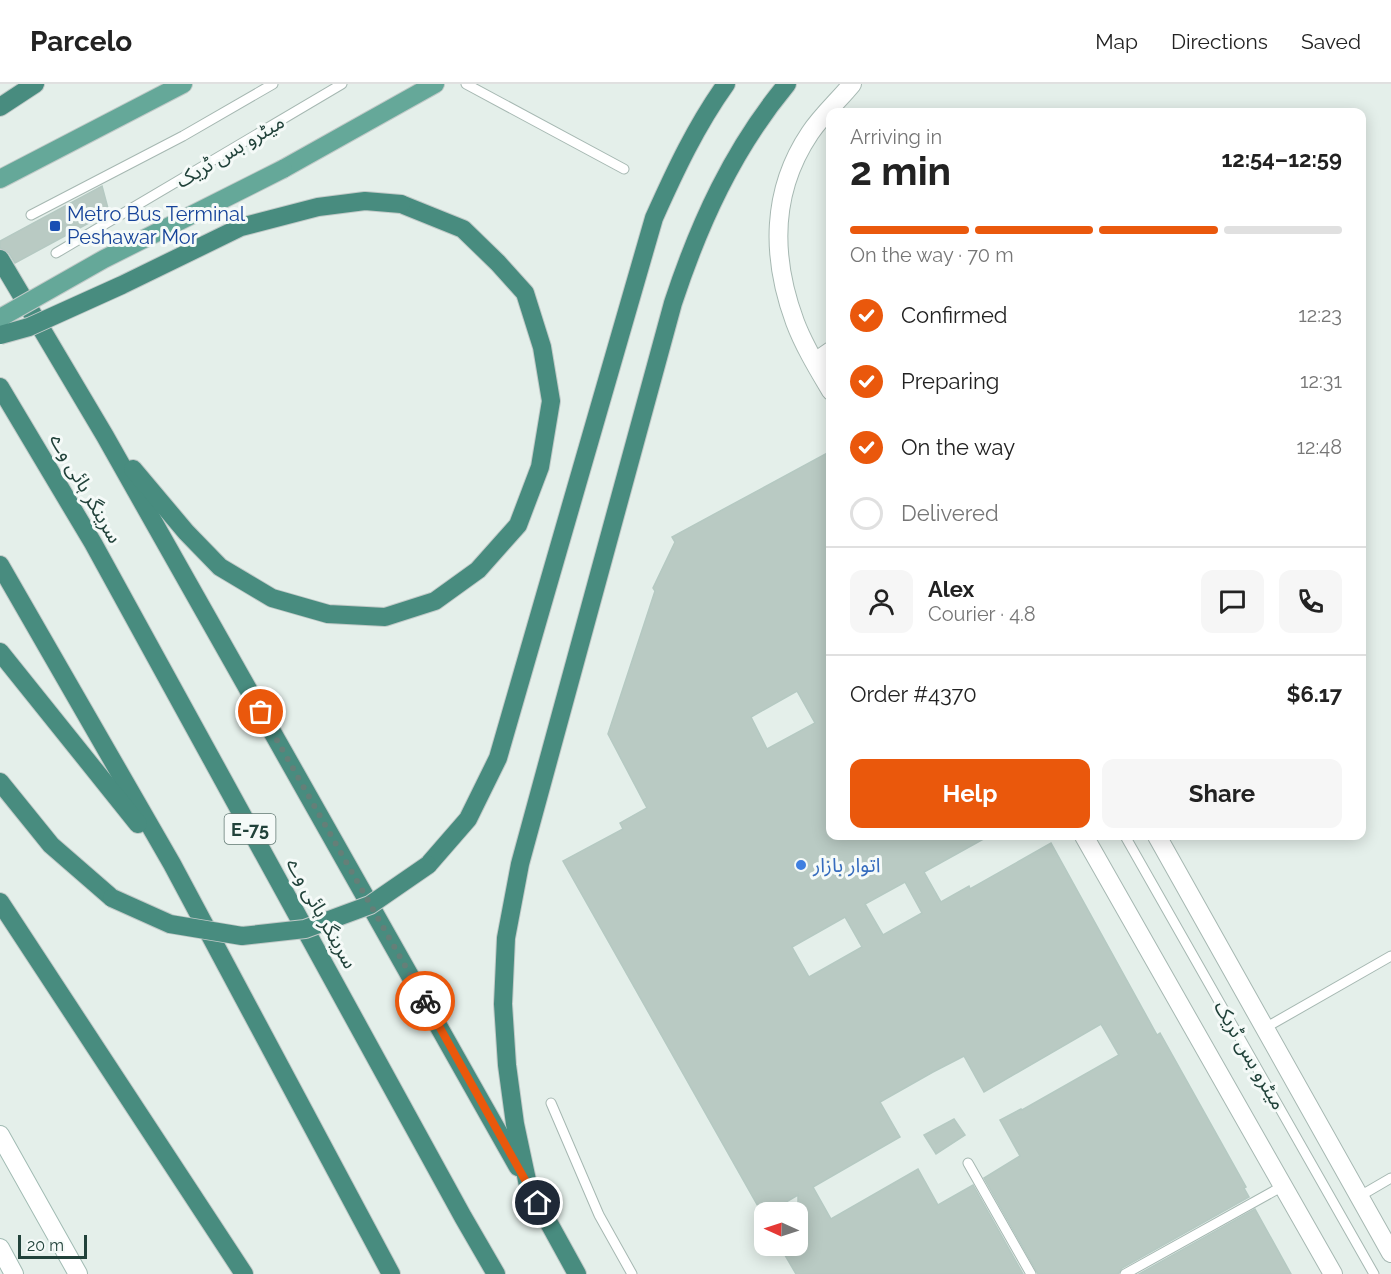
<!DOCTYPE html>
<html lang="en">
<head>
<meta charset="utf-8">
<style>
  body { margin:0; font-family:Raleway,"Noto Sans Arabic",sans-serif; background:#f6f6f6; color:#222; height:100vh; display:flex; flex-direction:column; font-size:22px; white-space:nowrap }
  * { box-sizing:border-box; margin:0 }
  p { font-size:20px; color:#767676 }
  .icon { flex:none; width:33px; height:33px; fill:none; stroke:currentColor; stroke-width:2; stroke-linecap:round; stroke-linejoin:round }
  .map { position:relative; flex:1; overflow:hidden }
  .drawer { position:absolute; left:826px; top:24px; width:540px; height:732px; display:flex; flex-direction:column; background:#fff; border-radius:12px; box-shadow:0 3px 15px #0003 }
  .drawer>* { flex:none }
  .needle { width:39px; rotate:273deg }
  .buttons { position:absolute; left:754px; top:1118px; display:grid; gap:12px }
  .buttons a { display:grid; place-items:center; width:54px; height:54px; border-radius:12px; background:#fff; box-shadow:0 3px 15px #0003; font-size:30px }
  .scale { position:absolute; left:18px; bottom:15px; width:69px; box-sizing:border-box; padding-left:6px; border:3px solid #21423a; border-top:0; font-size:16px; line-height:21px; white-space:nowrap; color:#21423a; -webkit-text-stroke:4px #f5faf8; paint-order:stroke }
  .pin { position:absolute; display:grid; place-items:center; width:51px; height:51px; color:#fff; margin:-26px; border:3px solid #fff; border-radius:50%; box-shadow:0 2px 6px #0007 }
  .courier { position:absolute; display:grid; place-items:center; width:60px; height:60px; margin:-30px; border:4px solid #ea580c; border-radius:50%; background:#fff; color:#222; box-shadow:0 2px 8px #0007 }
  .headline em { font-style:normal; font-weight:700 }
  .headline div { display:flex; flex-direction:column-reverse }
  .headline { display:flex; align-items:center; justify-content:space-between; height:102px; padding:0 24px }
  h1 { font-size:39px; font-weight:700; line-height:45px }
  .bar { display:grid; grid-template-columns:repeat(4,1fr); gap:9px 6px; align-content:center; height:72px; padding:0 24px }
  .bar i { height:8px; border-radius:4px; background:#e0e0e0 }
  .bar .active { background:#ea580c }
  .bar p { grid-column:span 4 }
  .line { display:flex; align-items:center; gap:15px; padding:0 24px; border-top:2px solid #e0e0e0 }
  .line div { flex:1 }
  .round { display:grid; place-items:center; flex:none; width:63px; height:63px; border-radius:12px; background:#f6f6f6 }
  ol { padding:0 24px; list-style:none }
  li { display:flex; align-items:center; gap:18px; height:66px }
  li p { margin-inline-start:auto }
  li .icon { padding:6px; border-radius:50%; background:#ea580c; color:#fff; stroke-width:4 }
  li:last-child { color:#767676 }
  li i { width:33px; height:33px; border:3px solid #e0e0e0; border-radius:50% }
  .cta { display:flex; gap:12px; margin-top:auto; padding:12px 24px }
  .cta a { flex:1; height:69px; border-radius:12px; background:#ea580c; color:#fff; font-size:24px; font-weight:700; line-height:69px; text-align:center }
  .cta a+a { background:#f6f6f6; color:#222 }
  header { display:flex; align-items:center; gap:36px; box-sizing:border-box; height:84px; padding:0 30px; background:#fff; border-bottom:2px solid #e0e0e0 }
  header strong { font-size:28px }
  nav { display:flex; gap:33px; margin-inline-start:auto; font-size:21px }
  .map>svg:first-child { display:block }
  .building { fill:#b9cac3; stroke:#b5c9c2; stroke-width:1.5; fill-rule:evenodd }
  .lines { fill:none; stroke-linecap:round; stroke-linejoin:round }
  .service-casing { stroke:#a6b8b2; stroke-width:11 }
  .minor-casing { stroke:#a6b8b2; stroke-width:20 }
  .secondary-casing { stroke:#a1bbb3; stroke-width:20 }
  .primary-casing { stroke:#c1cac8; stroke-width:20 }
  .trunk-casing { stroke:#c1cac8; stroke-width:20 }
  .service { stroke:#fff; stroke-width:9 }
  .minor { stroke:#fff; stroke-width:18 }
  .secondary { stroke:#fff; stroke-width:18 }
  .primary { stroke:#65a899; stroke-width:18 }
  .trunk { stroke:#488c7f; stroke-width:18 }
  .primary-bridge-casing { stroke:#c1cac8; stroke-width:20; stroke-linecap:butt }
  .trunk-bridge-casing { stroke:#c1cac8; stroke-width:20; stroke-linecap:butt }
  .primary-bridge { stroke:#65a899; stroke-width:18 }
  .trunk-bridge { stroke:#488c7f; stroke-width:18 }
  .done { stroke:#657f78; stroke-width:6; stroke-dasharray:0 10.8 }
  .route { stroke:#ea580c; stroke-width:8 }
  .transit-dot { fill:#1a4fb4; stroke:#f5faf8; stroke-width:2 }
  .shop-dot { fill:#3f7fe0; stroke:#f5faf8; stroke-width:2 }
  .labels { text-anchor:middle; dominant-baseline:central; stroke-width:6; stroke-linejoin:round; paint-order:stroke }
  .shield { fill:#f5faf8; stroke:#617973; stroke-width:1.5 }
  .shield-label { font-size:18px; font-weight:bold; fill:#21423a }
  .street-label { font-size:20px; fill:#21423a; stroke:#f5faf8 }
  .transit-label { font-size:20px; fill:#164399; stroke:#f5faf8; text-anchor:start }
  .shop-label { font-size:20px; fill:#366cbe; stroke:#f5faf8; text-anchor:start }
</style>
</head>
<body>
<header>
<strong>Parcelo</strong>
<nav><a>Map</a><a>Directions</a><a>Saved</a></nav>
</header>
<div class="map">
<svg width="1391" height="1190" viewBox="0 0 1391 1190">
  <rect width="100%" height="100%" fill="#e4efea"/>
  <!-- building -->
  <g class="building">
    <path d="M 102,102 L 109,128 L 15,179 L 9,169 L 0,164 L 0,157 Z"/>
    <path d="M 831,367 L 831,752 L 989,752 L 924,788 L 941,818 L 969,802 L 970,805 L 1051,759 L 1157,951 L 1160,949 L 1246,1103 L 1244,1104 L 1249,1113 L 1122,1184 L 1118,1190 L 1038,1190 L 984,1094 L 1020,1072 L 1000,1036 L 1021,1025 L 1022,1026 L 1119,971 L 1101,940 L 984,1008 L 964,972 L 933,988 L 880,1018 L 900,1053 L 813,1103 L 831,1135 L 918,1085 L 938,1121 L 973,1101 L 1023,1190 L 796,1190 L 779,1161 L 798,1161 L 798,1111 L 769,1128 L 765,1128 L 763,1131 L 563,777 L 623,745 L 620,739 L 647,724 L 608,650 L 655,507 L 653,504 L 675,458 L 672,453 ZM 797,607 L 815,639 L 767,665 L 751,633 ZM 905,798 L 922,829 L 883,851 L 865,820 ZM 845,833 L 862,863 L 809,893 L 792,863 Z"/>
    <path d="M 954,1035 L 965,1051 L 936,1070 L 924,1051 Z"/>
    <path d="M 1255,1125 L 1291,1190 L 1139,1190 Z"/>
  </g>
  <g class="lines">
    <defs>
      <g id="service">
        <path d="M 466,0 L 624,85"/>
        <path d="M 31,131 L 183,52 L 273,0"/>
        <path d="M 56,169 L 342,0"/>
        <path d="M 1125,752 L 1374,1190"/>
        <path d="M 1265,944 L 1391,872"/>
        <path d="M 551,1019 L 599,1131 L 632,1190"/>
        <path d="M 968,1079 L 1031,1190"/>
        <path d="M 1360,1112 L 1391,1094"/>
        <path d="M 1125,1190 L 1283,1102"/>
      </g>
      <g id="minor">
        <path d="M 815,278 L 831,267"/>
        <path d="M 831,307 C 818,285 804,262 795,238 C 771,173 771,107 810,49 C 822,31 839,16 852,0"/>
        <path d="M 1084,752 L 1333,1190"/>
        <path d="M 1157,752 L 1391,1169"/>
      </g>
      <g id="secondary">
        <path d="M 0,1051 L 78,1190"/>
        <path d="M 0,1164 L 14,1190"/>
      </g>
      <g id="primary">
        <path d="M 283,85 L 435,0"/>
        <path d="M 0,95 L 183,0"/>
      </g>
      <g id="trunk">
        <path d="M 0,23 L 35,0"/>
        <path d="M 0,175 L 105,352 L 518,1083"/>
        <path d="M 0,303 L 93,459 L 463,1133 L 496,1190"/>
        <path d="M 133,385 L 186,448 L 220,483 L 272,514 L 328,530 L 385,533 L 435,517 L 478,486 L 518,441 L 540,383 L 551,317 L 542,263 L 525,209 L 498,179 L 463,145 L 401,120"/>
        <path d="M 0,481 L 172,780 L 391,1190"/>
        <path d="M 0,568 L 138,740"/>
        <path d="M 0,698 L 51,761 L 112,814"/>
        <path d="M 428,781 L 468,735 L 498,674 L 654,134 C 675,87 696,42 726,0"/>
        <path d="M 0,818 L 244,1190"/>
        <path d="M 577,1190 L 528,1101 L 515,1040 L 507,981 L 503,920 L 506,854 L 520,780 L 673,219 C 699,140 733,65 787,0"/>
      </g>
    </defs>
    <!-- service casing -->
    <use href="#service" class="service-casing"/>
    <!-- minor casing -->
    <use href="#minor" class="minor-casing"/>
    <!-- secondary casing -->
    <use href="#secondary" class="secondary-casing"/>
    <!-- primary casing -->
    <use href="#primary" class="primary-casing"/>
    <!-- trunk casing -->
    <use href="#trunk" class="trunk-casing"/>
    <!-- service -->
    <use href="#service" class="service"/>
    <!-- minor -->
    <use href="#minor" class="minor"/>
    <!-- secondary -->
    <use href="#secondary" class="secondary"/>
    <!-- primary -->
    <use href="#primary" class="primary"/>
    <!-- trunk -->
    <use href="#trunk" class="trunk"/>
    <defs>
      <path id="primary-bridge" d="M 0,234 L 104,175 L 283,85"/>
      <g id="trunk-bridge">
        <path d="M 0,251 L 29,243 L 122,201 L 241,143 L 318,123 L 365,117 L 401,120"/>
        <path d="M 112,814 L 170,840 L 242,852 L 305,845 L 370,821 L 428,781"/>
      </g>
    </defs>
    <!-- primary-bridge casing -->
    <use href="#primary-bridge" class="primary-bridge-casing"/>
    <!-- trunk-bridge casing -->
    <use href="#trunk-bridge" class="trunk-bridge-casing"/>
    <!-- primary-bridge -->
    <use href="#primary-bridge" class="primary-bridge"/>
    <!-- trunk-bridge -->
    <use href="#trunk-bridge" class="trunk-bridge"/>
  </g>
  <g class="lines">
    <!-- done -->
    <path class="done" d="M 261,628 L 425,917"/>
    <!-- route -->
    <path class="route" d="M 425,917 L 538,1119"/>
  </g>
  <!-- markers -->
  <rect class="transit-dot" x="49" y="136" width="12" height="12" rx="3"/>
  <circle class="shop-dot" cx="801" cy="781" r="6"/>
  <g class="labels">
    <!-- shield labels -->
    <rect class="shield" x="224.5" y="730" width="51" height="30" rx="4.5"/>
    <g class="shield-label">
      <text x="250" y="745">E-75</text>
    </g>
    <!-- street labels -->
    <g class="street-label">
      <text transform="translate(230 67) rotate(-31)">میٹرو بس ٹریک</text>
      <text transform="translate(86 404) rotate(60)">سرینگر ہائی وے</text>
      <text transform="translate(322 829) rotate(61)">سرینگر ہائی وے</text>
      <text transform="translate(1250 971) rotate(60)">میٹرو بس ٹریک</text>
    </g>
    <!-- transit labels -->
    <g class="transit-label">
      <text x="67" y="130">Metro Bus Terminal<tspan x="67" dy="23">Peshawar Mor</tspan></text>
    </g>
    <!-- shop labels -->
    <g class="shop-label">
      <text x="813" y="781">اتوار بازار</text>
    </g>
  </g>
</svg>
<div class="buttons">
<a><svg class="needle" viewBox="-14 -14 28 28"><path d="M0-13l5 13h-10z" fill="#e53935"/><path d="M0 13l5-13h-10z" fill="#767676"/></svg></a>
</div>
<div class="scale">20 m</div>
<div class="pin" style="left:261px;top:628px;background:#ea580c"><svg class="icon" aria-label="bag" viewBox="0 0 24 24"><path d="M5 8h14l-1 12H6zM9 8a3 3 0 0 1 6 0"/></svg></div>
<div class="pin" style="left:538px;top:1119px;background:#1f2937"><svg class="icon" aria-label="home" viewBox="0 0 24 24"><path d="M3 11l9-7 9 7M6 9v11h12V9"/></svg></div>
<div class="courier" style="left:425px;top:917px"><svg class="icon" aria-label="bike" viewBox="0 0 24 24"><circle cx="6" cy="16" r="4"/><circle cx="18" cy="16" r="4"/><path d="M6 16l4-8h5l3 8M10 8l3 8H6M13 5h3"/></svg></div>
<section class="drawer">
<div class="headline"><div><h1>2 min</h1><p>Arriving in</p></div><em>12:54–12:59</em></div>
<div class="bar"><i class="active"></i><i class="active"></i><i class="active"></i><i></i><p>On the way · 70 m</p></div>
<ol>
<li><svg class="icon" aria-label="check" viewBox="0 0 24 24"><path d="M5 12l5 5 9-10"/></svg>Confirmed<p>12:23</p></li>
<li><svg class="icon" aria-label="check" viewBox="0 0 24 24"><path d="M5 12l5 5 9-10"/></svg>Preparing<p>12:31</p></li>
<li><svg class="icon" aria-label="check" viewBox="0 0 24 24"><path d="M5 12l5 5 9-10"/></svg>On the way<p>12:48</p></li>
<li><i></i>Delivered</li>
</ol>
<div class="line" style="height:108px"><a class="round"><svg class="icon" aria-label="person" viewBox="0 0 24 24"><circle cx="12" cy="8" r="4"/><path d="M4 21q1-7 8-7t8 7"/></svg></a><div><b>Alex</b><p>Courier · 4.8</p></div><a class="round"><svg class="icon" aria-label="chat" viewBox="0 0 24 24"><path d="M4 5h16v11H9l-5 4z"/></svg></a><a class="round"><svg class="icon" aria-label="phone" viewBox="0 0 24 24"><path d="M5 4h4l2 5-3 2q2 4 5 5l2-3 5 2v4C11 20 4 13 5 4z"/></svg></a></div>
<div class="line" style="height:78px"><div>Order #4370</div><b>$6.17</b></div>
<div class="cta"><a>Help</a><a>Share</a></div>
</section>
</div>
</body>
</html>
